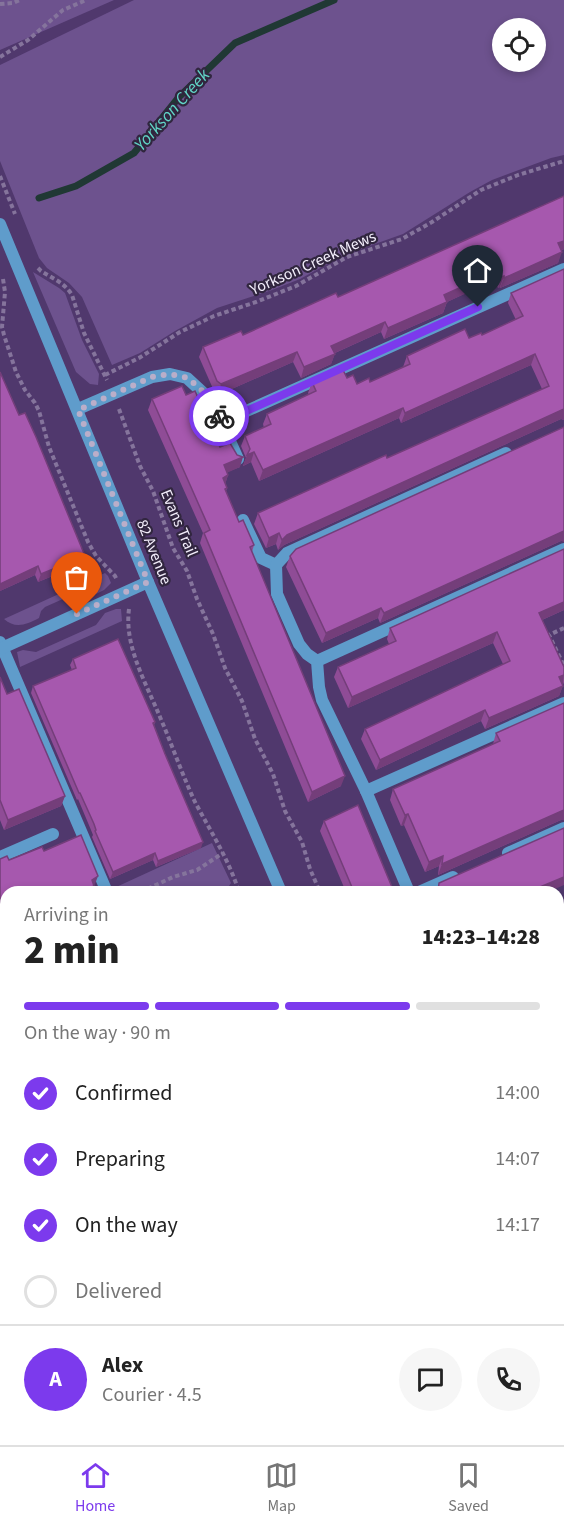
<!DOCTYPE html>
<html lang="en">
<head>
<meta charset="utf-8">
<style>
  body { margin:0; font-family:"Source Sans 3",sans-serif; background:#f6f6f6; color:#222; height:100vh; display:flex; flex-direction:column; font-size:22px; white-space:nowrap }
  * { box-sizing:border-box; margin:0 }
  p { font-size:20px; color:#767676 }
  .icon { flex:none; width:33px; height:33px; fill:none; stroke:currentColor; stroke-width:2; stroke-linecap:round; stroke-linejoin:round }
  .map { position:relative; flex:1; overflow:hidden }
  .details { position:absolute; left:0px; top:886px; width:564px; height:560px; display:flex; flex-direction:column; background:#fff; border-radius:18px 18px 0 0; box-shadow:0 3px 9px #0003 }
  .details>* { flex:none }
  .buttons { position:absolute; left:492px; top:18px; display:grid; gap:12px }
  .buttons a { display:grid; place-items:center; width:54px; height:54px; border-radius:50%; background:#fff; box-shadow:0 3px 9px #0003; font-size:30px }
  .pin { position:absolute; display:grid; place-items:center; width:51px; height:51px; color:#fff; margin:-62px -26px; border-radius:50% 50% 50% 0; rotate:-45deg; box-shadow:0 0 6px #0007 }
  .pin .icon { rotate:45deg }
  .courier { position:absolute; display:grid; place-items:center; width:60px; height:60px; margin:-30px; border:4px solid #7c3aed; border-radius:50%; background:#fff; color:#222; box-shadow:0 2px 8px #0007 }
  .headline em { font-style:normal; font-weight:800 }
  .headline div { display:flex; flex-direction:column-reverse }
  .headline { display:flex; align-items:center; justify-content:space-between; height:102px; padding:0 24px }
  h1 { font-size:39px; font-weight:800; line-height:45px }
  .bar { display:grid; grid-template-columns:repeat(4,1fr); gap:9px 6px; align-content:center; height:72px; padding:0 24px }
  .bar i { height:8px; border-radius:4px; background:#e0e0e0 }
  .bar .active { background:#7c3aed }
  .bar p { grid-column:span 4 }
  .line { display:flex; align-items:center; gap:15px; padding:0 24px; border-top:2px solid #e0e0e0 }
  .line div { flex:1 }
  .round { display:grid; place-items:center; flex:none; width:63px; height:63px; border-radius:32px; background:#f6f6f6 }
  ol { padding:0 24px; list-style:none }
  li { display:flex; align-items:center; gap:18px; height:66px }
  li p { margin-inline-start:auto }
  li .icon { padding:6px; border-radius:50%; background:#7c3aed; color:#fff; stroke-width:4 }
  li:last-child { color:#767676 }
  li i { width:33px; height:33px; border:3px solid #e0e0e0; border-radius:50% }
  .tabs { display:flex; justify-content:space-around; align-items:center; height:84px; border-top:2px solid #e0e0e0; background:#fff; font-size:16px; color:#767676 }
  .tabs a { display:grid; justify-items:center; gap:3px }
  .tabs .active { color:#7c3aed }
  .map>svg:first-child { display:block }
  .green { fill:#6d528e; fill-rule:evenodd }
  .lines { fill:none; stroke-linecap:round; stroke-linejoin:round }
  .stream { stroke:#203834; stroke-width:7 }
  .path { stroke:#85749c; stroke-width:4; stroke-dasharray:4.5 3; stroke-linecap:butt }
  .service { stroke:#5f9ccb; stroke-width:12 }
  .minor { stroke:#5f9ccb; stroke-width:12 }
  .tertiary { stroke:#5f9ccb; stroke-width:12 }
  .wall { fill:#8f4c96 }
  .shaded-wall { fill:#743e7a }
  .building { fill:#a658ae; stroke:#743e7a; stroke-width:1.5 }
  .done { stroke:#baaec9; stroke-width:6; stroke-dasharray:0 10.8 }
  .route { stroke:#7c3aed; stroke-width:8 }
  .labels { text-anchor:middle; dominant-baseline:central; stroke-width:4.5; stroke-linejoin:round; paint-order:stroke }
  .street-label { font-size:16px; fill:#f3eefb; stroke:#31263f }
  .water-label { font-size:18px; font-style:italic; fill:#61d6c7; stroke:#31263f }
</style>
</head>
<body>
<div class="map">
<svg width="564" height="1445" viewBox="0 0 564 1445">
  <rect width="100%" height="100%" fill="#50386d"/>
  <!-- green -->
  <g class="green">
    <path d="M 0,0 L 114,0 L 0,50 Z"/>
    <path d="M 134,0 L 564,0 L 564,155 L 551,158 L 492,180 L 470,192 L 403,234 L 344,255 L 300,279 L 272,290 L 217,308 L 175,331 L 140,353 L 112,365 L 82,297 L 69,283 L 47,268 L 39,258 L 0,161 L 0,65 ZM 502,28 L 536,28 L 536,62 L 502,62 Z"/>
    <path d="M 33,272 L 59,288 L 65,293 L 82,340 L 99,374 L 98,385 L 90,384 L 76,372 Z"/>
    <path d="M 105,573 L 108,576 L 111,583 L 104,590 L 94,595 L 81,591 L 45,607 L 41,611 L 39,618 C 26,625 15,629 4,619 Z"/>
    <path d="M 116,609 L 121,609 L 122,621 L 20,667 L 17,652 L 23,650 L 36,652 L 96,625 L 105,613 Z"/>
    <path d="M 212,843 L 231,883 L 229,886 L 228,892 L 116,892 L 114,888 Z"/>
    <path d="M 6,948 L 6,1026 L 0,1028 L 0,950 Z"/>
  </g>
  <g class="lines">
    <!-- stream -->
    <g class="stream">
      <path d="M 39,198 L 76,186 L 134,153 L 179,97 L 235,43 L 334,0"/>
      <path d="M 0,1003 L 6,995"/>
    </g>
    <!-- path -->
    <g class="path">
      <path d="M 0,4 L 13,3 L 20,0"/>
      <path d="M 0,57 L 28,40 L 63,10 L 86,0"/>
      <path d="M 0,176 L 15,214"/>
      <path d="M 38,268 L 41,271 C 52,278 65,283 72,295 L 84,333 L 107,380"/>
      <path d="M 3,279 L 5,292 L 2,327 L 4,335 L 16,372 L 25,390 L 35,403 L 39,411 L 49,447 L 88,542 L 96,556 L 115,576 L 117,580"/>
      <path d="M 105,375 L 139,358 L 180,332 L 214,316 L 256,302 L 296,286 L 347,257 L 402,239 L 432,222 L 481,190 L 518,175 L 564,161"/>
      <path d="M 119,409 L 140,466 L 153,491 L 173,548 L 187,571 L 197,599 L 213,634 L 225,668 L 242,701 L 255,739 L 273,774 L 285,811 L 302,842 L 310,869 L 320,892"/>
      <path d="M 129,609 C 124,646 146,683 160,717 C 172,745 182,774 195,802 C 211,832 229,860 239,892"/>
      <path d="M 564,628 L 549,635 L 564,666"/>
      <path d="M 141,892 L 173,877 L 197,870 L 223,853"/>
      <path d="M 558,1130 L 562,1120 L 561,1102 L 564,1101"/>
      <path d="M 564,1155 L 564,1183"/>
      <path d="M 558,1209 L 564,1218"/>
      <path d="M 558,1327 L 564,1331"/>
      <path d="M 558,1392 L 564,1389"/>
      <path d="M 472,1440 L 474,1445"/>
      <path d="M 547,1440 L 549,1445"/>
    </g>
    <!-- service -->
    <g class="service">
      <path d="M 78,409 L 152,377 L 170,374 L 187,378 L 212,401 L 238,459"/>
      <path d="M 222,422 L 564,269"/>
      <path d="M 243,520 L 261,558 L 276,565"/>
      <path d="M 0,642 L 107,892"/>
      <path d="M 317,661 L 564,549"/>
      <path d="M 366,791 L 564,703"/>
      <path d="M 508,853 L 564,828"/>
      <path d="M 0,857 L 53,834"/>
      <path d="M 409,892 L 366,791 L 322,700 L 319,687 L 317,661 L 307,654 L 299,644 L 277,594 L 276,565 L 287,553 L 506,453"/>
      <path d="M 419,892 L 453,877"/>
      <path d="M 0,1040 L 6,1037"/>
      <path d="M 0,1355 L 6,1369"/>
      <path d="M 558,1419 L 564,1417"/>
      <path d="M 36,1440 L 38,1445"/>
      <path d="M 335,1440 L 337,1445"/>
    </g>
    <!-- minor -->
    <g class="minor">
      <path d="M 2,648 L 148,582"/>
      <path d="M 188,1440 L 190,1445"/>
    </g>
    <!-- tertiary -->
    <g class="tertiary">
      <path d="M 0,224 L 148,582 L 281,892"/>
      <path d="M 558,942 L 564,940"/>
      <path d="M 0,1199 L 6,1196"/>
      <path d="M 510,1440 L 513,1445"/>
    </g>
  </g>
  <!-- wall -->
  <g class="wall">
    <path d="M 564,196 L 564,249 L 561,251 L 558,263 L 500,288 L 500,287 L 498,288 L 495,280 L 464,294 L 447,302 L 443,313 L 384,339 L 381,332 L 335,353 L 331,364 L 301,378 L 293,362 L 218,395 L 214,391 L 199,357 L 203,347 L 243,335 L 338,297 Z"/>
    <path d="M 564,269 L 564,420 L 561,419 L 284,545 L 278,550 L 276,544 L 266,548 L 254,524 L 258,513 L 387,458 L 542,389 L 531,365 L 401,423 L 399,418 L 259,481 L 251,462 L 243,466 L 246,458 L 241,446 L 245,436 L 264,428 L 263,424 L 267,414 L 309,395 L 308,393 L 312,382 L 347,378 L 357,384 L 370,382 L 403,367 L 407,356 L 482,335 L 516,320 L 508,303 L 511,293 Z"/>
    <path d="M 0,372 L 19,415 L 85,556 L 82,564 L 38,582 L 35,575 L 0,591 Z"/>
    <path d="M 186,395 L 220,447 L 240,467 L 227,472 L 228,475 L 225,484 L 227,488 L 226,491 L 239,522 L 254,545 L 252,552 L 341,786 L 308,802 L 200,543 L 203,533 L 148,410 L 152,399 Z"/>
    <path d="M 561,541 L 380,623 L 378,618 L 322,643 L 286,567 L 290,556 Z"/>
    <path d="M 564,549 L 564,610 L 542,620 L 564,667 L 564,682 L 559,696 L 485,729 L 481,721 L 376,770 L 361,739 L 365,729 L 503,664 L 493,643 L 348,708 L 334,677 L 338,667 L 389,644 L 387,639 L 390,628 Z"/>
    <path d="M 73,659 L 155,722 L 154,725 L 201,848 L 156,867 L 153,860 L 110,879 L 92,837 L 93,835 L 91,830 L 78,799 L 77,800 L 31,693 L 33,686 L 72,670 L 70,665 Z"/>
    <path d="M 0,677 L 7,694 L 65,796 L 61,806 L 4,830 L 0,820 Z"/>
    <path d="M 496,733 L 561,820 L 438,875 L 439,866 L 425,872 L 404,825 L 401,826 L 390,800 L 393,789 L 493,744 Z"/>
    <path d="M 324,821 L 394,892 L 346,892 L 320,831 Z"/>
    <path d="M 227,1440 L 332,1440 L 338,1445 L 229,1445 Z"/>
  </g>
  <!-- shaded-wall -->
  <g class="shaded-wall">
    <path d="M 564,241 L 564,249 L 554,254 L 558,243 Z"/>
    <path d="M 562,252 L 558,263 L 500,288 L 504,278 Z"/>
    <path d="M 499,270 L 495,280 L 447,302 L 443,313 L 384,339 L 388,328 L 444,295 Z"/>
    <path d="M 504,276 L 500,287 L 498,288 L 502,277 Z"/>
    <path d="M 385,322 L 381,332 L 328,356 L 331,346 Z"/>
    <path d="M 297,352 L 293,362 L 218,395 L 221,384 Z"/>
    <path d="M 335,354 L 331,364 L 301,378 L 304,367 Z"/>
    <path d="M 535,354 L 531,365 L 401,423 L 405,413 Z"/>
    <path d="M 403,408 L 399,418 L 259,481 L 263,470 Z"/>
    <path d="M 564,409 L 564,420 L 561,419 L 284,545 L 278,550 L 282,540 L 287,535 Z"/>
    <path d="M 254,452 L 251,462 L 243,466 L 247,455 Z"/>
    <path d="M 243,457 L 240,467 L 220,476 L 224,465 Z"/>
    <path d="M 228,475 L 225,485 L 223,478 Z"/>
    <path d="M 564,531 L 564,542 L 561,541 L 380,623 L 384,613 Z"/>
    <path d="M 279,533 L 276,544 L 266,548 L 269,538 Z"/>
    <path d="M 85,556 L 82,564 L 38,582 L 41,574 Z"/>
    <path d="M 38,566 L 35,575 L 0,591 L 0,584 Z"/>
    <path d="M 564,602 L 564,610 L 535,623 L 539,613 Z"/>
    <path d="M 381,608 L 378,618 L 322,643 L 326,633 Z"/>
    <path d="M 497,632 L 493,643 L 348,708 L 352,697 Z"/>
    <path d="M 564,675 L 563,684 L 555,688 L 559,677 Z"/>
    <path d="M 563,686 L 559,696 L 485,729 L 489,718 Z"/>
    <path d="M 485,710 L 481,721 L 376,770 L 380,760 Z"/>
    <path d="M 345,776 L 341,786 L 308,802 L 312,792 Z"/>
    <path d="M 65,796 L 61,806 L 4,830 L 8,820 Z"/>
    <path d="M 564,810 L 564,820 L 561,820 L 438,875 L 442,864 Z"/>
    <path d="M 408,814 L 404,825 L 401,826 L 405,815 Z"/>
    <path d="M 203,842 L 201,848 L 156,867 L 158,861 Z"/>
    <path d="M 155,853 L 153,860 L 110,879 L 113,872 Z"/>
    <path d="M 443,856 L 439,866 L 425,872 L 429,862 Z"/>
    <path d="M 98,876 L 92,892 L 79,892 L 92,880 Z"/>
    <path d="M 564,877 L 564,885 L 548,892 L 528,892 Z"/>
    <path d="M 6,912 L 6,920 L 0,922 L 0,915 Z"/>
    <path d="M 6,1138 L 6,1145 L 0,1147 L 0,1141 Z"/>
    <path d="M 0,1341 L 6,1342 L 4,1348 L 0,1348 Z"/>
  </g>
  <!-- building -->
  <g class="building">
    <path d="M 564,196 L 564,241 L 558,243 L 562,252 L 504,278 L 504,276 L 502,277 L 499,270 L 468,284 L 444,295 L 447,302 L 388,328 L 385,322 L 331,346 L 335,354 L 304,367 L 297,352 L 221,384 L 217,381 L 203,347 L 241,331 L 243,335 L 336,293 L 338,297 Z"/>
    <path d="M 564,269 L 564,409 L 287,535 L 282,540 L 279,533 L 269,538 L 258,513 L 386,455 L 387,458 L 549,386 L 535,354 L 405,413 L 403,408 L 263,470 L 254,452 L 247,455 L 250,449 L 245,436 L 271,424 L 267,414 L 316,391 L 312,382 L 342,368 L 347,378 L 353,375 L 357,384 L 369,378 L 370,382 L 410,364 L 407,356 L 465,329 L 469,338 L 481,333 L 482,335 L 523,316 L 511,293 Z"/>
    <path d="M 0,372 L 19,415 L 25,413 L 36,437 L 85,556 L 41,574 L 38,566 L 0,584 Z"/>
    <path d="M 182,386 L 186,395 L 195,391 L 220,447 L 230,443 L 237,455 L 243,457 L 224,465 L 228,475 L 223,478 L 227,488 L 225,489 L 239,522 L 243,520 L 254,545 L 250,547 L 345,776 L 312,792 L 204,533 L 210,530 L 152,399 Z"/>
    <path d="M 564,427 L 564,531 L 384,613 L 381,608 L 326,633 L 290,556 L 296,549 Z"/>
    <path d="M 564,549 L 564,602 L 539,613 L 564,667 L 564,675 L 559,677 L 563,686 L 489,718 L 485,710 L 380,760 L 365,729 L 510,661 L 497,632 L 352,697 L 338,667 L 396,641 L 390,628 Z"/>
    <path d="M 118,639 L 155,722 L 153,723 L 165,754 L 203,842 L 158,861 L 155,853 L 113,872 L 95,831 L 96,830 L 94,824 L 80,793 L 79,793 L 33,686 L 76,668 L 73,659 Z"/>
    <path d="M 0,677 L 7,694 L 19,689 L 65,796 L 8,820 L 0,800 Z"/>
    <path d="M 564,703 L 564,810 L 442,864 L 443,856 L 429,862 L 408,814 L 405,815 L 393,789 L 500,741 L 496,733 Z"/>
    <path d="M 358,805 L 394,892 L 354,892 L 324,821 Z"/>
    <path d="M 564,828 L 564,877 L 528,892 L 438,892 L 439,883 Z"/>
    <path d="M 81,835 L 98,876 L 92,880 L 94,886 L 79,892 L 6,892 L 6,912 L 0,915 L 0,859 L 7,856 L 9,860 L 42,847 L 44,851 Z"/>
    <path d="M 6,1044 L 6,1138 L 0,1141 L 0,1046 Z"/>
    <path d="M 6,1253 L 6,1342 L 0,1341 L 0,1255 Z"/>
    <path d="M 0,1364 L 4,1370 L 6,1370 L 6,1440 L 32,1440 L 33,1442 L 36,1445 L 0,1445 Z"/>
    <path d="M 48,1440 L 156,1440 L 159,1445 L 45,1445 Z"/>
    <path d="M 233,1440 L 332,1440 L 338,1445 L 235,1445 Z"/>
    <path d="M 347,1440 L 457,1440 L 459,1445 L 340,1445 L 343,1445 Z"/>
  </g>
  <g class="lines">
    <!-- done -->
    <path class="done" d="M 77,614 L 148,582 L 78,410 L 152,377 L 170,374 L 188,378 L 212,400 L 219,416"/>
    <!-- route -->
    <path class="route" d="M 219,416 L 222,422 L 478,307"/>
  </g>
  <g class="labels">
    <!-- street labels -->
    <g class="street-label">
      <text transform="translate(313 263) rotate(-24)">Yorkson Creek Mews</text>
      <text transform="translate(179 523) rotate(67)">Evans Trail</text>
      <text transform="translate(154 552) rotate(68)">82 Avenue</text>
    </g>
    <!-- water labels -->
    <g class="water-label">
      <text transform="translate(172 110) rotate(-48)">Yorkson Creek</text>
    </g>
  </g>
</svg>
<div class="buttons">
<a><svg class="icon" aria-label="locate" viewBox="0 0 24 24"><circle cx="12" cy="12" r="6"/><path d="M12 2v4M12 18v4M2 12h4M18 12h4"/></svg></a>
</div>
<div class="pin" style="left:77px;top:614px;background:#ea580c"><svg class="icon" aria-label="bag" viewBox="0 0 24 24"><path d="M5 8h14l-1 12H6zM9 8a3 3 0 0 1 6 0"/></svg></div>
<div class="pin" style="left:478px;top:307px;background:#1f2937"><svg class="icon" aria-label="home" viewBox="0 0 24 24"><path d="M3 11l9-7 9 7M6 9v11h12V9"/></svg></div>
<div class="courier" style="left:219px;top:416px"><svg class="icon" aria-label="bike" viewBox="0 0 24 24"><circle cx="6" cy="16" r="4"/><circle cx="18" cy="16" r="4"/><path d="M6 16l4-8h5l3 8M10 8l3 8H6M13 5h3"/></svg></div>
<section class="details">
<div class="headline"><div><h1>2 min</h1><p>Arriving in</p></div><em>14:23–14:28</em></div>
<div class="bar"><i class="active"></i><i class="active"></i><i class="active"></i><i></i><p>On the way · 90 m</p></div>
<ol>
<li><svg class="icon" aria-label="check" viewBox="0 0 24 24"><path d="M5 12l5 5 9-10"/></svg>Confirmed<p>14:00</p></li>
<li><svg class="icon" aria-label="check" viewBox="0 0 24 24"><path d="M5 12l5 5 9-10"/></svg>Preparing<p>14:07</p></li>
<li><svg class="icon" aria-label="check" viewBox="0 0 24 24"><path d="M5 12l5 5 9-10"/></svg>On the way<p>14:17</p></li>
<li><i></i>Delivered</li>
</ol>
<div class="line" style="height:108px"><b class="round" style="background:#7c3aed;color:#fff">A</b><div><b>Alex</b><p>Courier · 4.5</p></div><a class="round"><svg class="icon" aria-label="chat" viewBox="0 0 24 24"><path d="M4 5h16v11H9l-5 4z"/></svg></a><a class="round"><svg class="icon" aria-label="phone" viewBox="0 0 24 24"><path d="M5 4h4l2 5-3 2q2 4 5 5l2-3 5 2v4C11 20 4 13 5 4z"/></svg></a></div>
</section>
</div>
<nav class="tabs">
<a class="active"><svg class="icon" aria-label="home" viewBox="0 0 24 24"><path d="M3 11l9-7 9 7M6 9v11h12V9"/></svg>Home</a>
<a><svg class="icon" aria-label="map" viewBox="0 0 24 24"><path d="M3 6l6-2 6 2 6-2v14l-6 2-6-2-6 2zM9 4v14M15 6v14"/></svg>Map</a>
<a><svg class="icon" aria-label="saved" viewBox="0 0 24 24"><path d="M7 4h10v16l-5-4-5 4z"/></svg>Saved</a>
</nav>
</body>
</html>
